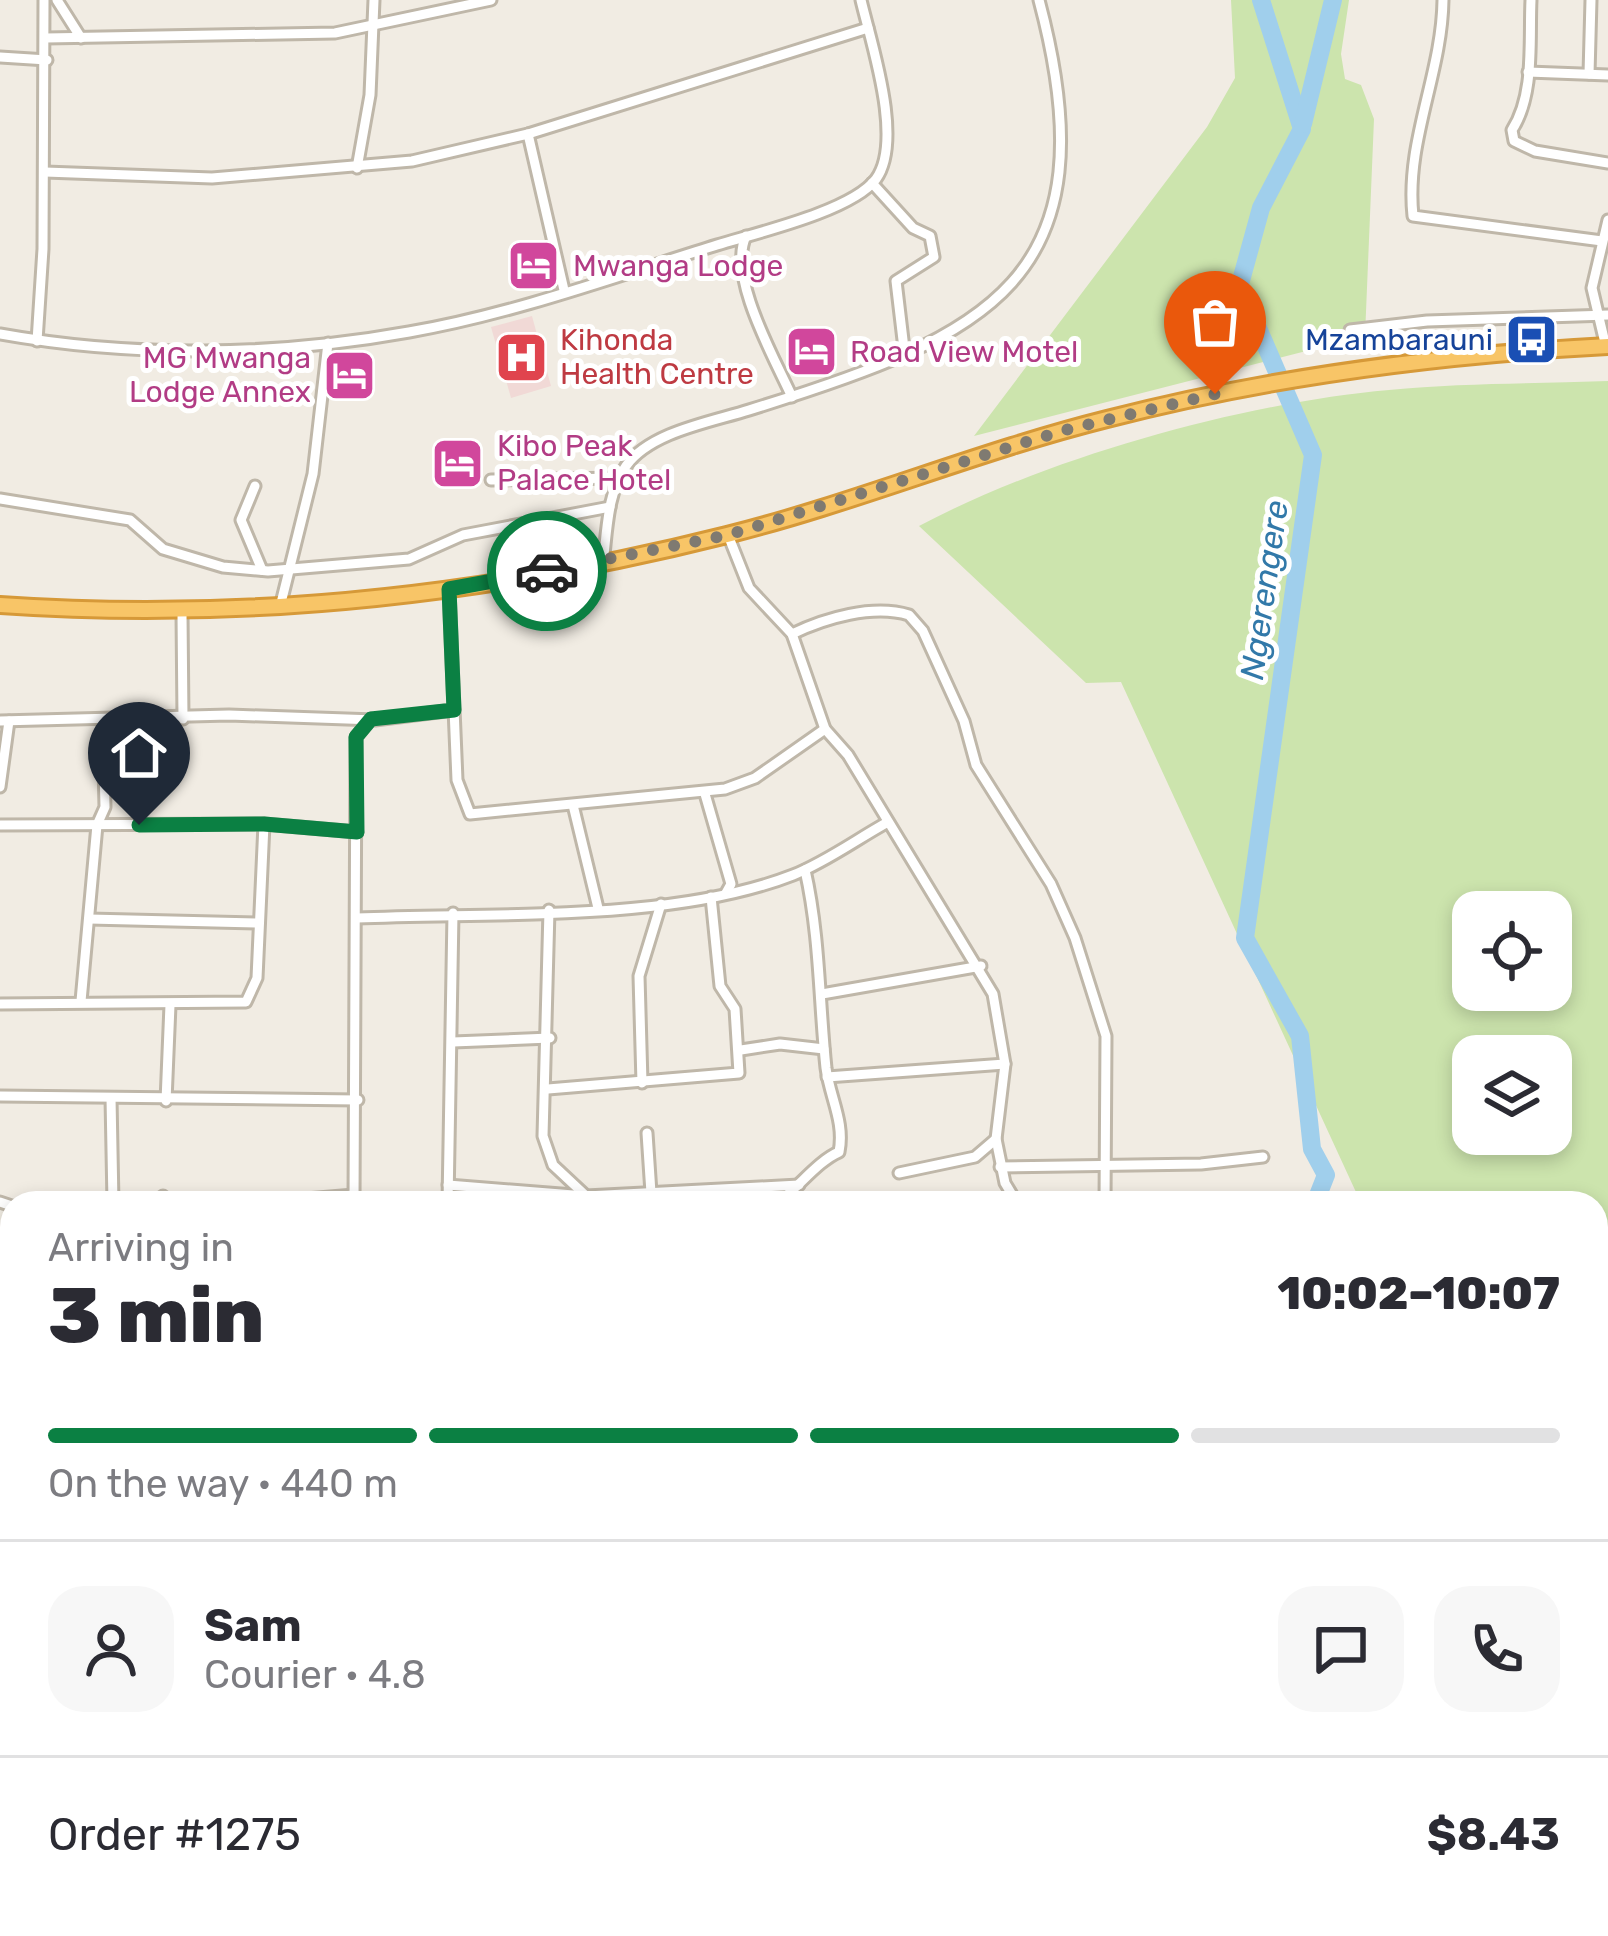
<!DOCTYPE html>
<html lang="en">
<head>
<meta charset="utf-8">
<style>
  body { margin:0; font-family:Rubik,sans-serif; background:#f7f7f7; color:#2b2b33; height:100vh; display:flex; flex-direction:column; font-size:45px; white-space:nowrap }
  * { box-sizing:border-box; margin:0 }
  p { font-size:39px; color:#7c7c81 }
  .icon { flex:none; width:66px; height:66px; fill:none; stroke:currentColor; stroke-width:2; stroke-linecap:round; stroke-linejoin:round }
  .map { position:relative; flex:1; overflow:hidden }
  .side { position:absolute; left:0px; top:1191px; width:1608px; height:747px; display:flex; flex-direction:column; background:#fff; border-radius:36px 36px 0 0; box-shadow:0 6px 18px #0003 }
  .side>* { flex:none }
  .buttons { position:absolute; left:1452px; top:891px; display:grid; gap:24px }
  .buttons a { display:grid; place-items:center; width:120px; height:120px; border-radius:24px; background:#fff; box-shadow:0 6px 18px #0003; font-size:60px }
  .pin { position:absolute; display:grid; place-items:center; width:102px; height:102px; color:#fff; margin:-123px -51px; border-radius:50% 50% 50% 0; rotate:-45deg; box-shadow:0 0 12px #0007 }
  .pin .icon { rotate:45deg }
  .courier { position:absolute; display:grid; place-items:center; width:120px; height:120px; margin:-60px; border:9px solid #0b8043; border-radius:50%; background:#fff; color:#222; box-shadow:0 3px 15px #0007 }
  .summary em { font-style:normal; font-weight:800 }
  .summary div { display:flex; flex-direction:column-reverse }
  .summary { display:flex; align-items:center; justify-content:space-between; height:204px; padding:0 48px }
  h1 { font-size:78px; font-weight:800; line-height:90px }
  .bar { display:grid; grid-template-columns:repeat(4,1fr); gap:18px 12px; align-content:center; height:144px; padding:0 48px }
  .bar i { height:15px; border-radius:9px; background:#e1e1e2 }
  .bar .active { background:#0b8043 }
  .bar p { grid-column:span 4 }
  .line { display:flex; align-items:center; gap:30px; padding:0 48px; border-top:3px solid #e1e1e2 }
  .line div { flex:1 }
  .round { display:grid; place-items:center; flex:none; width:126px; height:126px; border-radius:36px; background:#f7f7f7 }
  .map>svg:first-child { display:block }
  .medical { fill:#f1d9d6 }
  .green { fill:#cce4ad; fill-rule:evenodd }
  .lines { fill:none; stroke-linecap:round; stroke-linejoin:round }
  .river { stroke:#a0cfec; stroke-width:18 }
  .minor-casing { stroke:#bfb7a9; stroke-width:15 }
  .highway-casing { stroke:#d69938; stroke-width:20 }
  .minor { stroke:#fff; stroke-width:9 }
  .highway { stroke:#f8c567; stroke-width:14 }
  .done { stroke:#7f7a71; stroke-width:12; stroke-dasharray:0 21.6 }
  .route { stroke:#0b8043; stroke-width:15 }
  .labels { text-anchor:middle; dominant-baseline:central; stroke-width:10; stroke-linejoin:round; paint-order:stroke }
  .hotel-label { font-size:30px; fill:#b23c85; stroke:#fff; text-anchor:start }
  .health-label { font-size:30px; fill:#be3a42; stroke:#fff; text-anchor:start }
  .transit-label { font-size:30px; fill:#164399; stroke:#fff; text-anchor:end }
  .water-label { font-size:33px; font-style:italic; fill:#3279a9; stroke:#fff }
</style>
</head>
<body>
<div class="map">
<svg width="1608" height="1936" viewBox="0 0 1608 1936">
  <rect width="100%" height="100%" fill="#f1ece3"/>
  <!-- medical -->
  <path class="medical" d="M 532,316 L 551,386 L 511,398 L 491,327 Z"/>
  <!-- green -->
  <g class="green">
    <path d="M 1231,0 L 1349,0 L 1341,54 L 1345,79 L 1361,85 L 1374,119 L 1365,336 L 974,436 L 1207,127 L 1235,78 Z"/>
    <path d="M 1608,381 L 1608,1936 L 1371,1936 L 1372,1926 L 1596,1926 L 1596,1203 L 1361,1203 L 1121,682 L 1086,683 L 919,526 C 1049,457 1242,403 1389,390 C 1462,383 1535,384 1608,381 ZM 1551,912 L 1551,990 L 1473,990 L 1473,912 ZM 1551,1056 L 1551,1134 L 1473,1134 L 1473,1056 Z"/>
  </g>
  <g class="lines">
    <!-- river -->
    <g class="river">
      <path d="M 1261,0 L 1302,129 L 1261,208 L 1237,295 L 1258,328 L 1313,455 L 1245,938 L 1300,1036 L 1312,1149 L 1326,1175 L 1315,1203"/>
      <path d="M 1303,124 L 1333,0"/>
      <path d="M 1596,1747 L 1608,1779"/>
    </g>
    <defs>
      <g id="minor">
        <path d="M 57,0 L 81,38"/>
        <path d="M 1443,0 C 1442,74 1405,142 1413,216 L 1602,241"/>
        <path d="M 1531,0 C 1529,41 1535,95 1512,130 L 1514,141 L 1535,151 L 1608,163"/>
        <path d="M 46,38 L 335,33 L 491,0"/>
        <path d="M 0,57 L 47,60"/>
        <path d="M 1528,72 L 1608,75"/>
        <path d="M 1589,74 L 1591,0"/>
        <path d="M 528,134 L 564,290"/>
        <path d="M 357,168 L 370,95 L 374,0"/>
        <path d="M 45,172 L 212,178 L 412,161 L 528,134 L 868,28"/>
        <path d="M 872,183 L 913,228 L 930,236 L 934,257 L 896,281 L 905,357"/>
        <path d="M 746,236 C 727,276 775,359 792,397"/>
        <path d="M 1350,330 L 1427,321 L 1608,315"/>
        <path d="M 0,334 C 133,358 276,356 409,332 C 513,314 617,276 717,245 C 756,233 852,211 876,179 C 904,140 871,43 861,0"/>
        <path d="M 37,341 L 43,249 L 44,0"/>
        <path d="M 1606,347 L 1592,288 L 1608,220"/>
        <path d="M 491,480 L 620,478"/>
        <path d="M 255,486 L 241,520 L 262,570"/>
        <path d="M 0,499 L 130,520 L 163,549 L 223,567 L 268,571 L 409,559 L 463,535 L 610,507"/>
        <path d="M 728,535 L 749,588 L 792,634 L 825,729 L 848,755 L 993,994 L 1005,1064 L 996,1139 L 1005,1183 L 1017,1203"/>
        <path d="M 603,563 C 607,533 607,492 626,466 C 650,432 711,422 749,410 C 988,336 1114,281 1039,0"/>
        <path d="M 449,589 L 457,780 L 470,814 L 725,789 L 755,778 L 825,729"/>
        <path d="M 280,607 L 313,474 L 328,343"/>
        <path d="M 182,614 L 183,719"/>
        <path d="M 792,634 C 825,618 873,604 909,615 L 923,631 L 964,721 L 976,765 L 1051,884 L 1075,938 L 1106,1036 L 1105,1203"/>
        <path d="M 0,721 L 229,715 L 375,720 L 454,710"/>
        <path d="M 0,787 L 9,721"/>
        <path d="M 705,794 L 731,884 L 726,893"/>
        <path d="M 573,805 L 598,908"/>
        <path d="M 0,825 L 264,824 L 357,832"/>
        <path d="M 549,910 L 543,1136 L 553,1165 L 584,1194"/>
        <path d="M 357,918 C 490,912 670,923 793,875 C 826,862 857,839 888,822"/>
        <path d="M 89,919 L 259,923"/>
        <path d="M 822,994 L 981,966"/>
        <path d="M 81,1001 L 97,825 L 105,807 L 103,721"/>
        <path d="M 0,1004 L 246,1002 L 257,978 L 264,824"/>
        <path d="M 453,1042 L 550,1038"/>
        <path d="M 741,1050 L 780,1044 L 824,1049"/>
        <path d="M 827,1077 L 1005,1064"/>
        <path d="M 642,1083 L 639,976 L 661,904"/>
        <path d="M 548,1089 L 739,1073 L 735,1009 L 720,986 L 711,897"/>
        <path d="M 0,1096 L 358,1100"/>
        <path d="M 111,1098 L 113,1203"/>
        <path d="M 166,1101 L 170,1005"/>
        <path d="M 647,1133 L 651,1193"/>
        <path d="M 1000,1167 L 1201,1164 L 1263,1157"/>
        <path d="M 899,1173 L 975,1157 L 996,1139"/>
        <path d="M 448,1185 L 586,1196 L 799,1185"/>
        <path d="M 0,1202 L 12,1206"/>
        <path d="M 163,1203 L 163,1196"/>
        <path d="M 258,1203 L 354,1195"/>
        <path d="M 354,1203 L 356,737 L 371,719"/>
        <path d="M 448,1203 L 453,913"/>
        <path d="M 777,1203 C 799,1187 818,1161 839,1152 C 845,1122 830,1098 826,1068 C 819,1002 820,936 805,870"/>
        <path d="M 0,1327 L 12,1327"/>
        <path d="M 4,1411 L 12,1487"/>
        <path d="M 0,1526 L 12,1525"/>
        <path d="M 12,1548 L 5,1593 L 12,1656"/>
        <path d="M 0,1730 L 12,1726"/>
        <path d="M 0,1831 L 12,1828"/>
        <path d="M 39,1926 L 42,1936"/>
        <path d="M 184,1926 L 185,1936"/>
        <path d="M 326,1926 L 329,1936"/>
        <path d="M 424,1926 L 426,1936"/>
        <path d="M 971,1926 L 975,1936"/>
        <path d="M 530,1936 L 537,1926"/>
        <path d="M 694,1936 L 701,1926"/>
        <path d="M 904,1936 L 917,1926"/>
      </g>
      <path id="highway" d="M 0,605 C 244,622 489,595 727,535 C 855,503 979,451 1107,419 C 1273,376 1438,355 1608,346"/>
    </defs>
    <!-- minor casing -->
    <use href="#minor" class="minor-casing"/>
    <!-- highway casing -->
    <use href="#highway" class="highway-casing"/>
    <!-- minor -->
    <use href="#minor" class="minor"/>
    <!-- highway -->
    <use href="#highway" class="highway"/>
  </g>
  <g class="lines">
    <!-- done -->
    <path class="done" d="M 547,571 L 728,535 L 1065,430 L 1215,394"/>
    <!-- route -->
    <path class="route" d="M 139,825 L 264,824 L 357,832 L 356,737 L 371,719 L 454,710 L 449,589 L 547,571"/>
  </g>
  <!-- icons -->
  <defs>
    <symbol id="hotel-square" viewBox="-11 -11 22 22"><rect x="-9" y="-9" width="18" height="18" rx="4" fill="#d1479c" stroke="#fff"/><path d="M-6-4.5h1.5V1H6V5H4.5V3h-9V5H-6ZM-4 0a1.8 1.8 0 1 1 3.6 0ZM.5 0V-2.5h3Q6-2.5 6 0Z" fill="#fff"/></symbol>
    <symbol id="bus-square" viewBox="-11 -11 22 22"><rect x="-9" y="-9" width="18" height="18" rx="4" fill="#1a4fb4" stroke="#fff"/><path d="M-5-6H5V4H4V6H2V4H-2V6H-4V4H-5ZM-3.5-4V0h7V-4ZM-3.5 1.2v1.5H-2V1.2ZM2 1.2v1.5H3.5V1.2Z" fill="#fff"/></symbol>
    <symbol id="hospital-square" viewBox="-11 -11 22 22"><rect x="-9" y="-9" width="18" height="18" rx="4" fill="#e0444e" stroke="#fff"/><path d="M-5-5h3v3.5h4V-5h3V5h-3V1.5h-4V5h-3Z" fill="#fff"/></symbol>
  </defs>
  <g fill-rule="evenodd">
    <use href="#hotel-square" x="504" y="236" width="59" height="59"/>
    <use href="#bus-square" x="1502" y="310" width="59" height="59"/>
    <use href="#hotel-square" x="782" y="322" width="59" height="59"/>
    <use href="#hospital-square" x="492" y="328" width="59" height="59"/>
    <use href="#hotel-square" x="320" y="346" width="59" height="59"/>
    <use href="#hotel-square" x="428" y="434" width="59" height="59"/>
  </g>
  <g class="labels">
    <!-- hotel labels -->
    <g class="hotel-label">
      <text x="573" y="266">Mwanga Lodge</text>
      <text x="850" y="352">Road View Motel</text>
      <text x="311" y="358" text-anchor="end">MG Mwanga<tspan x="311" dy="34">Lodge Annex</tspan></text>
      <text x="497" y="446">Kibo Peak<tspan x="497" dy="34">Palace Hotel</tspan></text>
    </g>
    <!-- health labels -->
    <g class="health-label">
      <text x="560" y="340">Kihonda<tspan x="560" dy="34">Health Centre</tspan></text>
    </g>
    <!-- transit labels -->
    <g class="transit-label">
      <text x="1493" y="340">Mzambarauni</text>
    </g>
    <!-- water labels -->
    <g class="water-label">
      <text transform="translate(1264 590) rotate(-82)">Ngerengere</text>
    </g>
  </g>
</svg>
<div class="buttons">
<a><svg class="icon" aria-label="locate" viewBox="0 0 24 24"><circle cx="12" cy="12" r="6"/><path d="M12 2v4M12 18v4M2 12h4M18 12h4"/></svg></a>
<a><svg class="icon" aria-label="layers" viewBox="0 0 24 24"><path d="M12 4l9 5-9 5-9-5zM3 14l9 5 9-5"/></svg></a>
</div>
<div class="pin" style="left:1215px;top:394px;background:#ea580c"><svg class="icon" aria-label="bag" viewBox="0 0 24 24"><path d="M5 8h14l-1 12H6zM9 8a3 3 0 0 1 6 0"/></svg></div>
<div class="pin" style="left:139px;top:825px;background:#1f2937"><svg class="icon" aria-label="home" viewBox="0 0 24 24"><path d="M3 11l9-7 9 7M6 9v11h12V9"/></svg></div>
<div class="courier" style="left:547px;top:571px"><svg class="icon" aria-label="car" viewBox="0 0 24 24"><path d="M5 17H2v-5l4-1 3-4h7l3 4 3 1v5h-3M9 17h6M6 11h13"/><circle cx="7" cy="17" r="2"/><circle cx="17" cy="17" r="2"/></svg></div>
<section class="side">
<div class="summary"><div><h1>3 min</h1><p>Arriving in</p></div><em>10:02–10:07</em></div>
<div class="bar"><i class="active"></i><i class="active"></i><i class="active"></i><i></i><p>On the way · 440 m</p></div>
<div class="line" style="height:216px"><a class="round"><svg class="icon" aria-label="person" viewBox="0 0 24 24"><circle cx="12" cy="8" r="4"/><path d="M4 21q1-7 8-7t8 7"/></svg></a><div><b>Sam</b><p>Courier · 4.8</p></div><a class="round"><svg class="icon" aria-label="chat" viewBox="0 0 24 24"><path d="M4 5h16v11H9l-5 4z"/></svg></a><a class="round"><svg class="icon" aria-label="phone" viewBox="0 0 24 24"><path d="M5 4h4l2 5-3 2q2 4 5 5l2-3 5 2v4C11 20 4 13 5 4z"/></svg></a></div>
<div class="line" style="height:156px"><div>Order #1275</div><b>$8.43</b></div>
</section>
</div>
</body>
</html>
